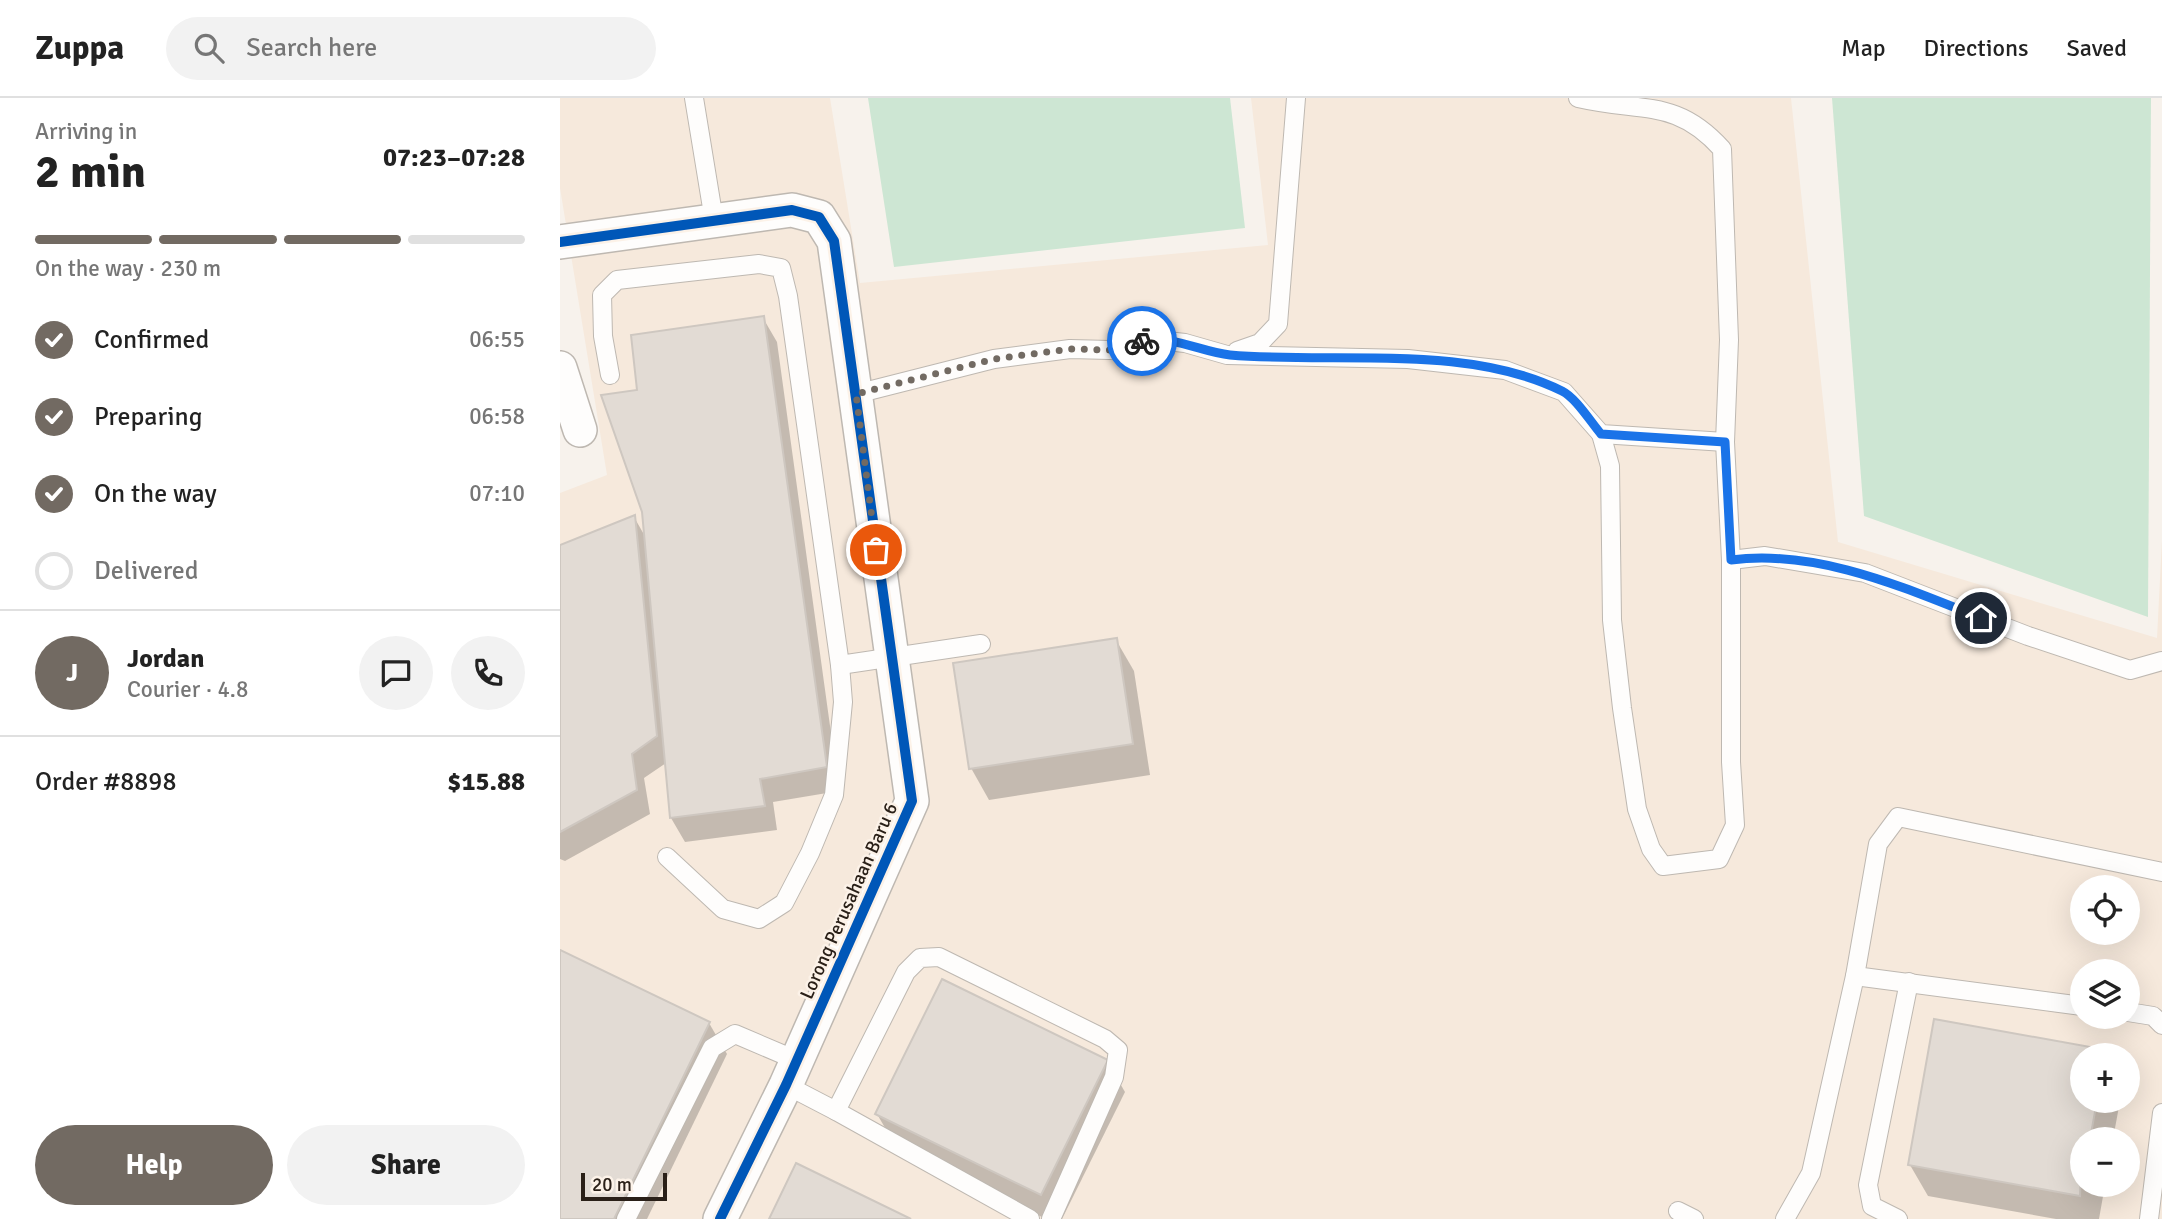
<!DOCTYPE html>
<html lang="en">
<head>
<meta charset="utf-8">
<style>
  body { margin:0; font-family:Signika,sans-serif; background:#f2f2f2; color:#222; height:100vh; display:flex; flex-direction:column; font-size:26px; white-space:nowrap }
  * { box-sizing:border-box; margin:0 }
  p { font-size:23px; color:#767676 }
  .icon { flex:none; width:38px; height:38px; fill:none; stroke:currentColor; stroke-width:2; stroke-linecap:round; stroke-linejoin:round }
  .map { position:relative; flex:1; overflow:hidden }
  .panel { display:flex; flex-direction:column; background:#fff; width:560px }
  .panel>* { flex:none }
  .fabs { position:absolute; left:1510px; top:777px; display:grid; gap:14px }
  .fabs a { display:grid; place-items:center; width:70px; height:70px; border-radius:50%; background:#fff; box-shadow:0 7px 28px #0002; font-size:35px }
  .scale { position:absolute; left:21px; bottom:18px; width:86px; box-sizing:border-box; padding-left:7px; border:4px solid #2a2018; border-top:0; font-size:19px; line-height:24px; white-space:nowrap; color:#2a2018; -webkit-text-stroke:5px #fcf2e8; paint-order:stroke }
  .pin { position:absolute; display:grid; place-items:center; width:60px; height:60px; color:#fff; margin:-30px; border:4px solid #fff; border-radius:50%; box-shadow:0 2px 7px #0007 }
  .courier { position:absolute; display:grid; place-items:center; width:70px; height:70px; margin:-35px; border:5px solid #1a73e8; border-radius:50%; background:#fff; color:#222; box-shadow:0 2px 9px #0007 }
  .headline em { font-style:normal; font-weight:700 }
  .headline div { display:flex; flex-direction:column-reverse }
  .headline { display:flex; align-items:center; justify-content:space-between; height:119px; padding:0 35px }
  h1 { font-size:46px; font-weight:700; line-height:52px }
  .bar { display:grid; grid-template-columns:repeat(4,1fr); gap:10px 7px; align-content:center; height:84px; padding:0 35px }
  .bar i { height:9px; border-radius:5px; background:#e0e0e0 }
  .bar .on { background:#726a62 }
  .bar p { grid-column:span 4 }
  .line { display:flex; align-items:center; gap:18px; padding:0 35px; border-top:2px solid #e0e0e0 }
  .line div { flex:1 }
  .round { display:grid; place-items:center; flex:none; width:74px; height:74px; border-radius:37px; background:#f2f2f2 }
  ol { padding:0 35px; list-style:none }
  li { display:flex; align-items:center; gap:21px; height:77px }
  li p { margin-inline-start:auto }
  li .icon { padding:7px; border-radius:50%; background:#726a62; color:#fff; stroke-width:4 }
  li:last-child { color:#767676 }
  li i { width:38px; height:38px; border:4px solid #e0e0e0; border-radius:50% }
  .primary-button { display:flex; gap:14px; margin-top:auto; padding:14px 35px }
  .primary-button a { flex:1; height:80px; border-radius:42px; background:#726a62; color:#fff; font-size:28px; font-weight:700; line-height:80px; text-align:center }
  .primary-button a+a { background:#f2f2f2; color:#222 }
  header { display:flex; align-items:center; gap:42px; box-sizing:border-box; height:98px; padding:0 35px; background:#fff; border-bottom:2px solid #e0e0e0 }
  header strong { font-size:33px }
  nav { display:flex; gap:38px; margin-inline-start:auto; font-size:24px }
  .search { width:490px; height:63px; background:#f2f2f2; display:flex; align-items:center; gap:18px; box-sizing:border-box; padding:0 24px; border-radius:38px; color:#767676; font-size:26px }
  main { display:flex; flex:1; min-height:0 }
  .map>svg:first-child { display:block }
  .built { fill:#f6e9dc; fill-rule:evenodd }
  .green { fill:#cde6d3 }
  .shadow { fill:#0003 }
  .building { fill:#e2dbd4; stroke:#cec7c0; stroke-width:2 }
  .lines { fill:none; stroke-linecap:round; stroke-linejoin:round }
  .service-casing { stroke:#beb8b1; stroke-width:20 }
  .minor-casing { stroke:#beb8b1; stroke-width:36 }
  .service { stroke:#fefdfc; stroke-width:18 }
  .minor { stroke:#fefdfc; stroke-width:33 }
  .cycleway-casing { stroke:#fcf2e8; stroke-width:15 }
  .cycleway { stroke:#0057b8; stroke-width:10 }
  .done { stroke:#726a62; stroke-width:7; stroke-dasharray:0 12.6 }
  .route { stroke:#1a73e8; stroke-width:9 }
  .labels { text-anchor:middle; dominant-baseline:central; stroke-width:5; stroke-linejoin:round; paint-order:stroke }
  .street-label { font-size:19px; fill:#2a2018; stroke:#fcf2e8 }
</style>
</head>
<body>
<header>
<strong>Zuppa</strong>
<div class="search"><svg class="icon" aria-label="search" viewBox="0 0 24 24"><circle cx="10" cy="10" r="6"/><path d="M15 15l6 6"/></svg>Search here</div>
<nav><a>Map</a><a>Directions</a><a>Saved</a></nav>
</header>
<main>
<section class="panel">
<div class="headline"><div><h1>2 min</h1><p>Arriving in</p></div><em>07:23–07:28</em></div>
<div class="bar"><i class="on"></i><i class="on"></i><i class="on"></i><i></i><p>On the way · 230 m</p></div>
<ol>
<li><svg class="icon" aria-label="check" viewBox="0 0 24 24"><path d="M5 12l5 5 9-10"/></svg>Confirmed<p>06:55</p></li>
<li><svg class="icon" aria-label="check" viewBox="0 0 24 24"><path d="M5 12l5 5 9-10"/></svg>Preparing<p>06:58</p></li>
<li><svg class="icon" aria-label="check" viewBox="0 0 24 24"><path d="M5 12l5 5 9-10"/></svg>On the way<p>07:10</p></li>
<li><i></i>Delivered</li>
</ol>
<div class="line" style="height:126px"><b class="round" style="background:#726a62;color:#fff">J</b><div><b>Jordan</b><p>Courier · 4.8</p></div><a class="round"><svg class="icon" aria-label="chat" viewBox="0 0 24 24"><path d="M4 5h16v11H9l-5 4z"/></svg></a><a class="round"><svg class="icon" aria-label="phone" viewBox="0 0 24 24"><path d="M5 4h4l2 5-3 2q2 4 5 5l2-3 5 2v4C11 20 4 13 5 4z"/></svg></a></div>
<div class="line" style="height:91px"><div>Order #8898</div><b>$15.88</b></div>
<div class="primary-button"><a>Help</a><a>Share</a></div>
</section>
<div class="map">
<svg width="1602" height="1121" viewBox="0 0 1602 1121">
  <rect width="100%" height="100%" fill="#f7f2ec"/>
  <!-- built -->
  <path class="built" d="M 0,0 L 270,0 L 300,185 L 708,147 L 691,0 L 1231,0 L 1278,444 L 1597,540 L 1602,442 L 1602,1121 L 0,1121 L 0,395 L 47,377 L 0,90 ZM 1522,789 L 1568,789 L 1568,835 L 1522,835 ZM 1522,873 L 1568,873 L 1568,919 L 1522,919 ZM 1522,957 L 1568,957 L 1568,1003 L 1522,1003 ZM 1522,1041 L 1568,1041 L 1568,1087 L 1522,1087 Z"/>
  <!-- green -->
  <g class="green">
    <path d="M 308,0 L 670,0 L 685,130 L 334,169 Z"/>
    <path d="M 1272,0 L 1591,0 L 1588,519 L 1304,418 Z"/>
  </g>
  <!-- shadow -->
  <g class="shadow">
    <path d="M 203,220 L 217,244 L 279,693 L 213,704 L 217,732 L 125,744 L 111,720 L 106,665 L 84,680 L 90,716 L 5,763 L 0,761 L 0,449 L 74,419 L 86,440 L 79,294 Z"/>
    <path d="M 556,542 L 574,573 L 590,677 L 429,702 L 411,670 Z"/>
    <path d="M 0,854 L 149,925 L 167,956 L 87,1121 L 0,1121 Z"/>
    <path d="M 1375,923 L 1545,954 L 1547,957 L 1522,957 L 1522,1003 L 1560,1003 L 1553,1041 L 1522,1041 L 1522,1087 L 1545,1087 L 1539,1121 L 1496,1121 L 1368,1098 L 1350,1067 Z"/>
    <path d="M 547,963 L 565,994 L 502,1121 L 486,1121 L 335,1047 L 317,1016 Z"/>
  </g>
  <!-- building -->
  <g class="building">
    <path d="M 204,218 L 267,669 L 200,681 L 205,708 L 110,720 L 82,414 L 41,297 L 77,292 L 71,237 Z"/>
    <path d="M 75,417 L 97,638 L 72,656 L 77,692 L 0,734 L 0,447 Z"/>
    <path d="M 557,540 L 573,646 L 409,671 L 393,565 Z"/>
    <path d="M 0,852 L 150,924 L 54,1121 L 0,1121 Z"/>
    <path d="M 382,881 L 548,962 L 481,1097 L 315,1016 Z"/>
    <path d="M 1374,921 L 1547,952 L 1546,957 L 1522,957 L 1522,1003 L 1537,1003 L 1530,1041 L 1522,1041 L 1520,1098 L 1348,1067 Z"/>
    <path d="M 236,1065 L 351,1121 L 209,1121 Z"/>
  </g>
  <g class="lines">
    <defs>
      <g id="service">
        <path d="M 134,0 L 154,122"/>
        <path d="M 1018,0 C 1083,15 1116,0 1162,51 L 1169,242 L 1165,344 L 1171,462 L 1171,664 L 1175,727 L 1159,761 L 1103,768 L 1091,751 L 1077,711 L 1062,610 L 1052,522 L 1050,368 L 1041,336"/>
        <path d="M 677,253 L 700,245 L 718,226 L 736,0"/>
        <path d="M 50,277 L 43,238 L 42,197 L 57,182 L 199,166 L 221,170 L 228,198 L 280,567 L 421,546"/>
        <path d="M 296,296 L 434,261 L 510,251 L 550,252 L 588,241 L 625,245 L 667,257 L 848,261 L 945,272 L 1004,294 L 1041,336 L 1165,344"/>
        <path d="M 1171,462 L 1205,458 L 1305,475 L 1468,538 L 1570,572 L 1602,563"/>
        <path d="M 107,759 L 163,811 L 199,821 L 224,805 L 250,755 L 274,697 L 283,604 L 280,567"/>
        <path d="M 1522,908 L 1295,878 L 1318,746 L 1338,719 L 1602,774"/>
        <path d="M 1568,914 L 1593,918 L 1602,927"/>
        <path d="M 226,987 L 276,1013 L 346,874 L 360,860 L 379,859 L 545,941 L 558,952 L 554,979 L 491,1121"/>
        <path d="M 276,1013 L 470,1121"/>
        <path d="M 1118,1113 L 1134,1121"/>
        <path d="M 66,1121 L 152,950 L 175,936 L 236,962"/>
        <path d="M 1225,1121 L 1251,1075 L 1295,878"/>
        <path d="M 1338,1121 L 1312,1108 L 1308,1087 L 1349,884"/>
        <path d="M 1589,1121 L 1602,1015"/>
      </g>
      <g id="minor">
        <path d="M 0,144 L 232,112 L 259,119 L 274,143 L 352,703 L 226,987 L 160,1121"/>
        <path d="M 0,270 L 20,332"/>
      </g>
    </defs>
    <!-- service casing -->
    <use href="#service" class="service-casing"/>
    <!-- minor casing -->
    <use href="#minor" class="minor-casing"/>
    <!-- service -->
    <use href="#service" class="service"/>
    <!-- minor -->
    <use href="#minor" class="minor"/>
    <defs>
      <path id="cycleway" d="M 0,144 L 232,112 L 259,119 L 274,143 L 352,703 L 226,987 L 160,1121"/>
    </defs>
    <!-- cycleway casing -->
    <use href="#cycleway" class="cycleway-casing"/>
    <!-- cycleway -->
    <use href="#cycleway" class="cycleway"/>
  </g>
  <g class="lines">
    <!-- done -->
    <path class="done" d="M 316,452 L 296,296 L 434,261 L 510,251 L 550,252 L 582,243"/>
    <!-- route -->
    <path class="route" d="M 582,243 C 613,237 641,254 670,257 C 775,266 906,245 1002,293 C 1016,300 1030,323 1041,336 L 1165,344 L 1171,462 C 1258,451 1342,489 1421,520"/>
  </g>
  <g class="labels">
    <!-- street labels -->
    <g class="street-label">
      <text transform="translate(289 803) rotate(-66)">Lorong Perusahaan Baru 6</text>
    </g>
  </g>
</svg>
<div class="fabs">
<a><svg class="icon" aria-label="locate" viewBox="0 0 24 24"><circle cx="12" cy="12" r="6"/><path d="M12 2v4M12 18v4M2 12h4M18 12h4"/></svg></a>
<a><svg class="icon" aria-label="layers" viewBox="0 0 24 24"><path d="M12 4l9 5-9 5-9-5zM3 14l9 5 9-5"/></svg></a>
<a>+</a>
<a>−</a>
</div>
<div class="scale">20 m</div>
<div class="pin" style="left:316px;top:452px;background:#ea580c"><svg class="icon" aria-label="bag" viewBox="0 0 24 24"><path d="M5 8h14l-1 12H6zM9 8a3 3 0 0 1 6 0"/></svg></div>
<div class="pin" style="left:1421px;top:520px;background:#1f2937"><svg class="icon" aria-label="home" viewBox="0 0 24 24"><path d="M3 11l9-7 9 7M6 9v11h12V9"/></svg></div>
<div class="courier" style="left:582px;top:243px"><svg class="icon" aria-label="bike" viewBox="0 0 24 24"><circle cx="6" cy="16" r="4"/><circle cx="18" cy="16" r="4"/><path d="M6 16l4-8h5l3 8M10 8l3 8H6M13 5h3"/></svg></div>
</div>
</main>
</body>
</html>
